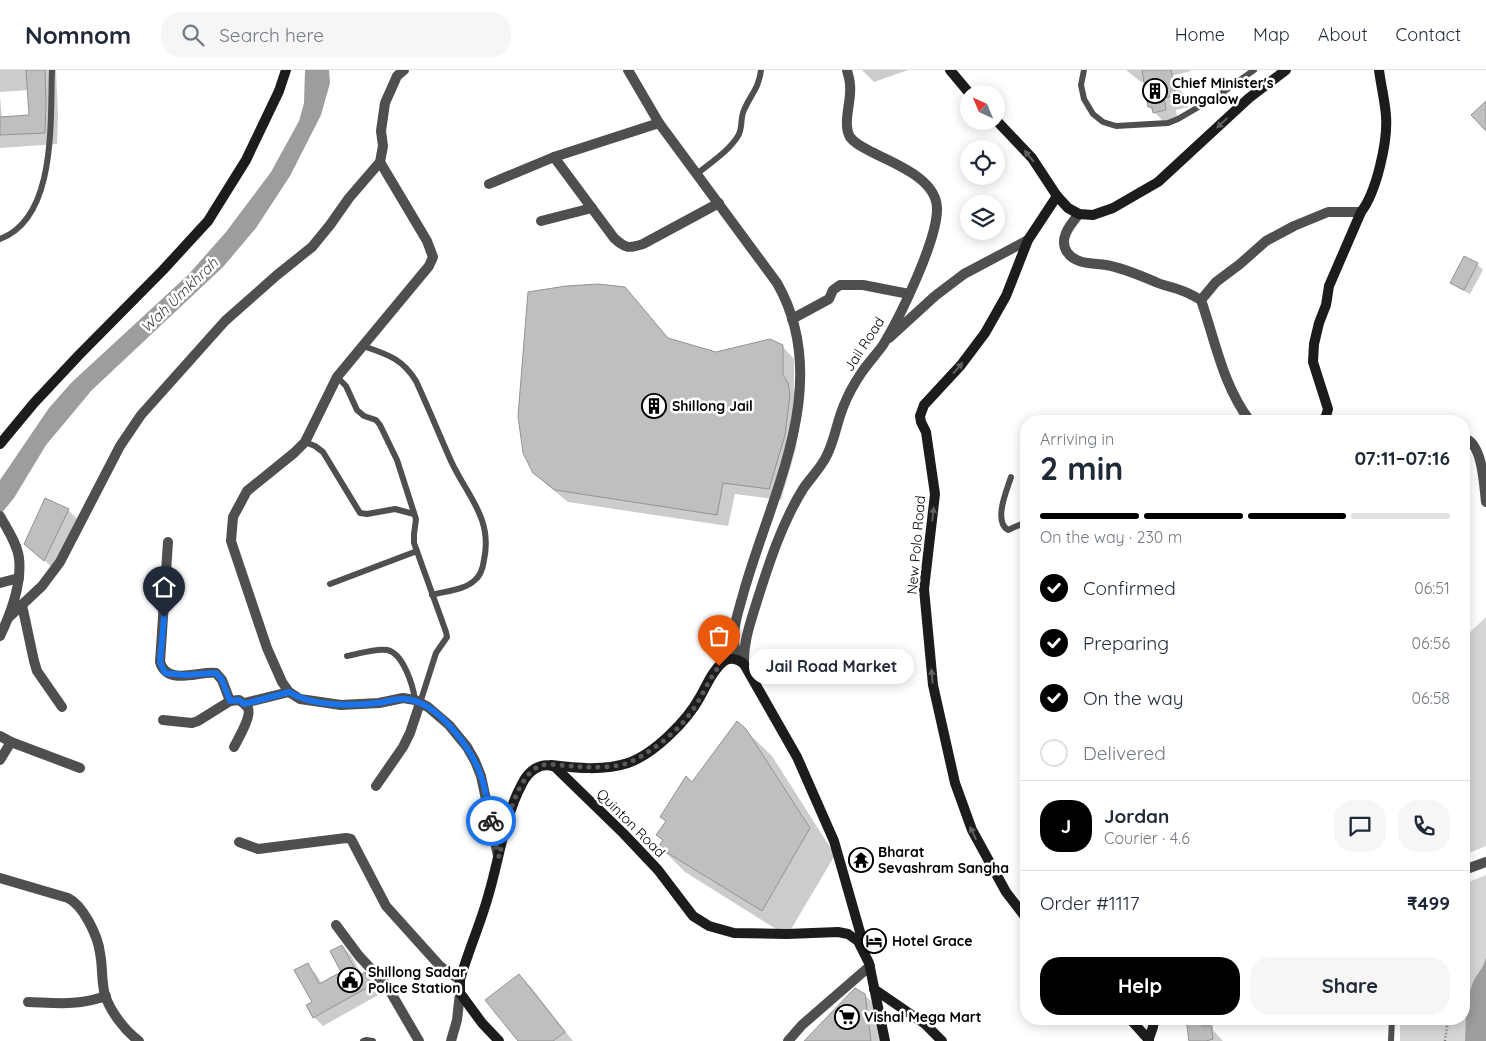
<!DOCTYPE html>
<html lang="en">
<head>
<meta charset="utf-8">
<style>
  body { margin:0; font-family:Quicksand,sans-serif; background:#f6f6f7; color:#1f2937; height:100vh; display:flex; flex-direction:column; font-size:19px; white-space:nowrap }
  * { box-sizing:border-box; margin:0 }
  p { font-size:16px; color:#747a83 }
  .icon { flex:none; width:28px; height:28px; fill:none; stroke:currentColor; stroke-width:2; stroke-linecap:round; stroke-linejoin:round }
  .map { position:relative; flex:1; overflow:hidden }
  .side { position:absolute; left:1020px; top:345px; width:450px; height:610px; display:flex; flex-direction:column; background:#fff; border-radius:20px; box-shadow:0 2px 12px #0003 }
  .side>* { flex:none }
  .needle { width:32px; rotate:316deg }
  .fabs { position:absolute; left:960px; top:15px; display:grid; gap:10px }
  .fabs a { display:grid; place-items:center; width:45px; height:45px; border-radius:50%; background:#fff; box-shadow:0 2px 12px #0003; font-size:25px }
  .pin { position:absolute; display:grid; place-items:center; width:42px; height:42px; color:#fff; margin:-51px -21px; border-radius:50% 50% 50% 0; rotate:-45deg; box-shadow:0 0 5px #0007 }
  .pin .icon { rotate:45deg }
  .courier { position:absolute; display:grid; place-items:center; width:50px; height:50px; margin:-25px; border:4px solid #1a73e8; border-radius:50%; background:#fff; color:#222; box-shadow:0 1px 6px #0007 }
  .bubble { position:absolute; height:35px; border-radius:18px; background:#fff; box-shadow:0 2px 12px #0003; font-size:16px; font-weight:800; line-height:35px; text-align:center }
  .summary em { font-style:normal; font-weight:800 }
  .summary div { display:flex; flex-direction:column-reverse }
  .summary { display:flex; align-items:center; justify-content:space-between; height:85px; padding:0 20px }
  h1 { font-size:32px; font-weight:800; line-height:38px }
  .bar { display:grid; grid-template-columns:repeat(4,1fr); gap:8px 5px; align-content:center; height:60px; padding:0 20px }
  .bar i { height:6px; border-radius:4px; background:#e0e1e3 }
  .bar .on { background:#000 }
  .bar p { grid-column:span 4 }
  .line { display:flex; align-items:center; gap:12px; padding:0 20px; border-top:1px solid #e0e1e3 }
  .line div { flex:1 }
  .round { display:grid; place-items:center; flex:none; width:52px; height:52px; border-radius:20px; background:#f6f6f7 }
  ol { padding:0 20px; list-style:none }
  li { display:flex; align-items:center; gap:15px; height:55px }
  li p { margin-inline-start:auto }
  li .icon { padding:5px; border-radius:50%; background:#000; color:#fff; stroke-width:4 }
  li:last-child { color:#747a83 }
  li i { width:28px; height:28px; border:2px solid #e0e1e3; border-radius:50% }
  .cta { display:flex; gap:10px; margin-top:auto; padding:10px 20px }
  .cta a { flex:1; height:58px; border-radius:20px; background:#000; color:#fff; font-size:20px; font-weight:800; line-height:58px; text-align:center }
  .cta a+a { background:#f6f6f7; color:#1f2937 }
  header { display:flex; align-items:center; gap:30px; box-sizing:border-box; height:70px; padding:0 25px; background:#fff; border-bottom:1px solid #e0e1e3 }
  header strong { font-size:24px }
  nav { display:flex; gap:28px; margin-inline-start:auto; font-size:18px }
  .search { width:350px; height:45px; background:#f6f6f7; display:flex; align-items:center; gap:12px; box-sizing:border-box; padding:0 18px; border-radius:20px; color:#747a83; font-size:19px }
  .map>svg:first-child { display:block }
  .green { fill:#d6d6d6 }
  .water { fill:#9d9d9d }
  .shadow { fill:#0003 }
  .building { fill:#bfbfbf; stroke:#939393 }
  .lines { fill:none; stroke-linecap:round; stroke-linejoin:round }
  .path { stroke:#717171; stroke-width:2.5; stroke-dasharray:1 2.5; stroke-linecap:butt }
  .lane { stroke:#4f4f4f; stroke-width:6 }
  .street { stroke:#4f4f4f; stroke-width:10 }
  .secondary { stroke:#1c1c1c; stroke-width:10 }
  .oneway { fill:#606060 }
  .done { stroke:#595959; stroke-width:5; stroke-dasharray:0 9 }
  .route { stroke:#1a73e8; stroke-width:6 }
  .labels { text-anchor:middle; dominant-baseline:central; stroke-width:5; stroke-linejoin:round; paint-order:stroke }
  .poi-label { font-size:14px; font-weight:bold; fill:#000; stroke:#fff; text-anchor:start }
  .street-label { font-size:14px; fill:#000; stroke:#fff }
  .water-label { font-size:15px; font-style:italic; fill:#3e3e3e; stroke:#fff }
</style>
</head>
<body>
<header>
<strong>Nomnom</strong>
<div class="search"><svg class="icon" aria-label="search" viewBox="0 0 24 24"><circle cx="10" cy="10" r="6"/><path d="M15 15l6 6"/></svg>Search here</div>
<nav><a>Home</a><a>Map</a><a>About</a><a>Contact</a></nav>
</header>
<div class="map">
<svg width="1486" height="971" viewBox="0 0 1486 971">
  <rect width="100%" height="100%" fill="#fff"/>
  <!-- green -->
  <g class="green">
    <path d="M 1486,547 L 1486,776 L 1464,785 L 1464,568 Z"/>
    <path d="M 1486,805 L 1486,971 L 1400,971 L 1400,949 L 1464,949 L 1464,814 Z"/>
  </g>
  <!-- water -->
  <g class="water">
    <path d="M 305,0 L 329,0 L 330,13 L 321,45 L 290,106 L 256,158 L 223,197 L 92,320 L 46,375 L 14,428 L 0,445 L 0,410 L 49,338 L 72,312 L 188,205 L 226,162 L 271,102 L 299,51 L 304,33 Z"/>
    <path d="M 1486,887 L 1486,971 L 1465,971 C 1466,953 1465,933 1472,915 C 1475,905 1484,899 1486,887 Z"/>
  </g>
  <!-- shadow -->
  <g class="shadow">
    <path d="M 0,0 L 56,0 L 58,45 L 57,74 L 0,78 L 0,27 L 2,48 L 31,46 L 29,20 L 0,22 Z"/>
    <path d="M 862,0 L 908,0 L 874,12 Z"/>
    <path d="M 1126,0 L 1191,0 L 1191,1 L 1147,12 L 1141,12 Z"/>
    <path d="M 1173,13 L 1185,25 L 1188,37 L 1176,40 L 1178,52 L 1167,55 L 1149,37 Z"/>
    <path d="M 1477,194 L 1483,200 L 1470,224 L 1458,218 L 1452,212 Z"/>
    <path d="M 625,219 L 670,270 L 716,283 L 782,276 L 794,289 L 794,318 L 802,338 L 796,378 L 781,430 L 735,424 L 728,456 L 568,432 L 547,415 L 534,402 Z"/>
    <path d="M 68,440 L 77,449 L 54,499 L 35,482 Z"/>
    <path d="M 745,660 L 772,686 L 835,785 L 787,866 L 685,802 L 660,777 L 664,771 L 658,765 L 667,752 L 661,747 Z"/>
    <path d="M 342,876 L 351,885 L 362,906 L 365,904 L 374,913 L 380,924 L 323,956 L 314,947 L 307,895 L 316,904 L 322,914 L 343,902 Z"/>
    <path d="M 519,905 L 531,917 L 573,971 L 519,971 Z"/>
    <path d="M 865,925 L 877,937 L 881,971 L 806,971 Z"/>
    <path d="M 1188,949 L 1213,949 L 1213,960 L 1223,971 L 1190,971 Z"/>
  </g>
  <!-- building -->
  <g class="building">
    <path d="M 26,0 L 45,0 L 46,32 L 45,63 L 0,65 L 0,47 L 29,45 Z"/>
    <path d="M 1142,0 L 1171,0 L 1176,25 L 1164,28 L 1166,40 L 1153,43 L 1152,37 L 1148,37 Z"/>
    <path d="M 1486,31 L 1486,61 L 1471,45 Z"/>
    <path d="M 1464,186 L 1478,193 L 1464,220 L 1450,213 Z"/>
    <path d="M 598,214 L 625,217 L 668,268 L 716,282 L 770,269 L 783,275 L 783,305 L 788,313 L 790,325 L 785,365 L 769,419 L 723,413 L 717,445 L 555,420 L 533,403 L 523,383 L 518,346 L 528,222 L 566,216 Z"/>
    <path d="M 45,428 L 69,439 L 44,491 L 24,474 Z"/>
    <path d="M 737,651 L 746,659 L 810,758 L 762,841 L 658,777 L 663,770 L 656,765 L 666,751 L 660,747 L 686,706 L 692,712 Z"/>
    <path d="M 342,875 L 359,906 L 365,902 L 372,915 L 313,948 L 306,935 L 312,932 L 294,900 L 308,893 L 319,914 L 341,902 L 330,881 Z"/>
    <path d="M 519,904 L 565,962 L 553,971 L 518,971 L 485,930 Z"/>
    <path d="M 855,918 L 865,924 L 871,971 L 804,971 Z"/>
    <path d="M 1186,949 L 1202,949 L 1202,956 L 1211,956 L 1213,969 L 1206,971 L 1189,971 Z"/>
  </g>
  <g class="lines">
    <!-- path -->
    <g class="path">
      <path d="M 1464,895 C 1473,877 1466,833 1464,812"/>
      <path d="M 1445,971 L 1448,949"/>
    </g>
    <!-- lane -->
    <g class="lane">
      <path d="M 1084,0 L 1081,15 L 1084,29 L 1093,44 L 1103,52 L 1116,56 L 1168,53 L 1178,49 L 1219,25 L 1254,0"/>
      <path d="M 697,104 C 710,93 729,81 738,66 C 743,58 740,48 744,40 C 751,24 759,18 761,0"/>
      <path d="M 0,169 C 57,148 50,50 52,0"/>
      <path d="M 363,276 C 386,284 402,288 416,311 C 428,337 439,364 451,391 C 467,426 493,448 484,490 C 483,497 481,505 475,510 C 465,520 446,521 432,525"/>
      <path d="M 337,307 L 346,316 L 357,340 L 364,346 L 376,350 L 380,355 L 397,390 L 416,449 L 414,464 L 414,473 L 446,562 L 447,567 L 436,583 L 420,633"/>
      <path d="M 305,372 L 315,376 L 323,382 L 360,443 L 367,444 L 395,439 L 414,444"/>
      <path d="M 1011,407 C 1007,420 993,451 1008,460 L 1026,452"/>
      <path d="M 330,514 L 417,481"/>
      <path d="M 347,586 C 359,584 375,578 387,580 C 403,583 413,615 415,630"/>
      <path d="M 363,971 L 366,970 L 373,971"/>
      <path d="M 1391,971 L 1392,949"/>
    </g>
    <!-- street -->
    <g class="street">
      <path d="M 628,0 L 659,53 L 777,213 C 834,313 772,422 744,521 C 738,544 727,569 740,591"/>
      <path d="M 554,87 L 614,168 C 625,178 628,179 643,174 L 719,133"/>
      <path d="M 380,92 L 427,171 L 433,187 L 429,196 L 337,307 L 305,372 L 294,383 L 247,421 L 233,447 L 231,471 L 267,578 L 282,612 L 289,622 L 300,629 L 341,635 L 379,633 L 403,628 L 415,630 L 428,637 L 449,655 L 467,677 L 475,691 L 481,706 L 498,786"/>
      <path d="M 489,114 L 554,87 L 659,53"/>
      <path d="M 1079,144 C 1071,154 1058,168 1067,182 C 1076,195 1093,193 1106,195 C 1124,198 1141,206 1158,213 C 1165,216 1173,217 1180,220 C 1187,222 1194,226 1201,230"/>
      <path d="M 541,151 L 592,138"/>
      <path d="M 792,249 L 829,229 L 833,220 L 840,215 L 863,215 L 909,224"/>
      <path d="M 889,268 L 935,226 L 964,204 L 1028,170"/>
      <path d="M 1250,351 C 1223,316 1215,270 1201,230 L 1216,212 L 1240,194 L 1266,171 L 1294,156 L 1328,142 L 1361,142"/>
      <path d="M 1464,368 C 1483,373 1484,416 1486,432"/>
      <path d="M 0,446 C 7,459 17,473 19,488 C 22,514 11,543 0,566"/>
      <path d="M 168,472 L 160,592 C 167,616 198,601 216,603 L 222,610 L 230,631"/>
      <path d="M 0,513 L 19,508"/>
      <path d="M 22,535 L 34,591 L 37,601 L 62,637"/>
      <path d="M 9,547 L 42,516 L 60,492 L 120,376 L 141,345 L 225,251 L 277,205 L 312,177 L 330,155 L 349,128 L 380,92 L 383,76 L 381,61 L 385,33 L 397,6 L 404,0"/>
      <path d="M 744,594 C 743,572 751,551 757,531 C 769,493 782,453 803,419 C 811,407 821,398 827,385 C 835,369 837,351 844,335 C 848,325 854,314 860,305 C 867,294 876,285 883,275 C 900,247 938,169 937,138 C 936,108 894,94 872,82 C 864,78 855,74 850,67 C 842,53 852,31 850,15 C 850,10 848,5 847,0"/>
      <path d="M 244,633 L 289,622"/>
      <path d="M 163,650 L 192,653 L 198,651 L 230,631 L 239,630 C 242,632 246,635 248,638 C 252,646 238,669 234,677"/>
      <path d="M 0,666 L 11,672 L 80,698"/>
      <path d="M 0,690 L 11,672"/>
      <path d="M 376,716 L 403,677 L 410,663 L 420,633"/>
      <path d="M 239,772 L 258,779 L 346,768 L 351,769 L 386,836 L 440,896 L 460,910"/>
      <path d="M 1464,800 L 1486,792"/>
      <path d="M 0,808 L 68,828 C 83,835 98,866 100,883 C 103,897 101,911 105,925 C 110,941 125,961 139,971"/>
      <path d="M 336,855 L 359,886 L 387,916 L 419,971"/>
      <path d="M 28,932 C 57,933 77,936 106,926"/>
      <path d="M 451,971 L 457,950 L 460,923"/>
      <path d="M 788,971 L 802,955 L 870,896"/>
    </g>
    <!-- secondary -->
    <g class="secondary">
      <path d="M 950,0 L 970,24"/>
      <path d="M 996,50 L 1032,88 L 1057,126 L 1068,138 L 1079,144 L 1093,145 L 1113,138 L 1158,112 L 1249,28 L 1286,0"/>
      <path d="M 1322,351 L 1326,346 L 1328,339 L 1313,292 L 1314,274 L 1319,253 L 1326,235 L 1329,216 L 1361,142 C 1376,123 1388,72 1386,46 C 1385,31 1381,16 1379,0"/>
      <path d="M 0,374 L 34,333 L 78,286 L 163,200 L 208,151 L 246,90 L 279,21 L 286,0"/>
      <path d="M 551,695 C 575,698 604,701 628,693 C 654,684 687,651 700,627 C 707,615 712,601 723,592 C 729,586 738,589 744,594 L 797,687 L 834,771 L 864,876"/>
      <path d="M 1026,848 L 1006,822 L 972,760 L 955,713 L 933,615 L 924,519 L 935,424 L 926,362 L 921,352 L 920,346 L 924,335 L 961,295 L 985,263 L 1006,226 L 1028,170 L 1057,126"/>
      <path d="M 874,919 L 925,954 L 942,971"/>
      <path d="M 1130,949 L 1149,970"/>
      <path d="M 499,971 L 482,953 L 460,923 L 460,910 C 468,881 481,853 489,823 C 499,789 505,745 522,714 C 528,701 541,691 555,697 L 624,764 L 658,800 L 693,846 L 709,856 L 734,863 L 787,864 L 838,862 L 848,864 L 858,871 L 869,893 L 885,971"/>
      <path d="M 1148,971 L 1153,957 L 1154,949"/>
    </g>
  </g>
  <!-- one-way arrows -->
  <defs><path id="oneway-solid" d="M-6-.8H1V-3.2L6.5 0L1 3.2V.8H-6Z" transform="scale(1.25)"/></defs>
  <g class="oneway">
    <use href="#oneway-solid" transform="translate(1222 53) rotate(137)"/>
    <use href="#oneway-solid" transform="translate(1029 86) rotate(-130)"/>
    <use href="#oneway-solid" transform="translate(958 298) rotate(-49)"/>
    <use href="#oneway-solid" transform="translate(933 444) rotate(-84)"/>
    <use href="#oneway-solid" transform="translate(932 606) rotate(-95)"/>
    <use href="#oneway-solid" transform="translate(973 763) rotate(-115)"/>
  </g>
  <g class="lines">
    <!-- done -->
    <path class="done" d="M 491,751 L 499,787 C 505,762 515,702 543,695 C 552,693 574,697 585,697 C 599,697 616,698 630,692 C 650,683 676,663 689,645 C 701,630 707,612 719,596"/>
    <!-- route -->
    <path class="route" d="M 164,547 L 160,592 L 165,603 L 184,605 L 216,603 L 222,610 L 230,631 L 239,630 L 244,634 L 289,622 C 314,637 350,636 378,633 C 387,632 395,628 404,629 C 436,630 472,678 481,706 C 486,720 488,736 491,751"/>
  </g>
  <!-- icons -->
  <defs>
    <symbol id="building-ring" viewBox="-11 -11 22 22"><circle r="9.5" fill="#fff" stroke="#000" stroke-width="1.5"/><path d="M-4-6H4V6H1V3H-1V6H-4ZM-2.5-4.3h1.7v1.8h-1.7ZM.8-4.3h1.7v1.8H.8ZM-2.5-1h1.7V.8h-1.7ZM.8-1h1.7V.8H.8Z" fill="#000"/></symbol>
    <symbol id="temple-ring" viewBox="-11 -11 22 22"><circle r="9.5" fill="#fff" stroke="#000" stroke-width="1.5"/><path d="M0-6L5-2H3V0L6.5 2.5H4V6H1.5V3h-3V6H-4V2.5H-6.5L-3 0V-2H-5Z" fill="#000"/></symbol>
    <symbol id="hotel-ring" viewBox="-11 -11 22 22"><circle r="9.5" fill="#fff" stroke="#000" stroke-width="1.5"/><path d="M-6-4.5h1.5V1H6V5H4.5V3h-9V5H-6ZM-4 0a1.8 1.8 0 1 1 3.6 0ZM.5 0V-2.5h3Q6-2.5 6 0Z" fill="#000"/></symbol>
    <symbol id="civic-ring" viewBox="-11 -11 22 22"><circle r="9.5" fill="#fff" stroke="#000" stroke-width="1.5"/><path d="M-.6-6.5H3V-4.5H.6V-3L4-1V1h2V6H-6V1h2V-1L-.6-3ZM-1.2 2.5V6h2.4V2.5Z" fill="#000"/></symbol>
    <symbol id="supermarket-ring" viewBox="-11 -11 22 22"><circle r="9.5" fill="#fff" stroke="#000" stroke-width="1.5"/><path d="M-6-5.5h2.5l.6 2H6L4.5 2H-2.5L-4.4-4H-6ZM-1.5 3.2a1.3 1.3 0 1 0 .1 0ZM3 3.2a1.3 1.3 0 1 0 .1 0Z" fill="#000"/></symbol>
  </defs>
  <g fill-rule="evenodd">
    <use href="#building-ring" x="1141" y="7" width="28" height="28"/>
    <use href="#building-ring" x="640" y="322" width="28" height="28"/>
    <use href="#temple-ring" x="847" y="776" width="28" height="28"/>
    <use href="#hotel-ring" x="860" y="857" width="28" height="28"/>
    <use href="#civic-ring" x="336" y="896" width="28" height="28"/>
    <use href="#supermarket-ring" x="833" y="933" width="28" height="28"/>
  </g>
  <g class="labels">
    <!-- poi labels -->
    <g class="poi-label">
      <text x="1172" y="13">Chief Minister's<tspan x="1172" dy="16">Bungalow</tspan></text>
      <text x="672" y="336">Shillong Jail</text>
      <text x="878" y="782">Bharat<tspan x="878" dy="16">Sevashram Sangha</tspan></text>
      <text x="892" y="871">Hotel Grace</text>
      <text x="368" y="902">Shillong Sadar<tspan x="368" dy="16">Police Station</tspan></text>
      <text x="864" y="947">Vishal Mega Mart</text>
    </g>
    <!-- street labels -->
    <g class="street-label">
      <text transform="translate(864 274) rotate(-57)">Jail Road</text>
      <text transform="translate(916 475) rotate(-85)">New Polo Road</text>
      <text transform="translate(631 753) rotate(45)">Quinton Road</text>
    </g>
    <!-- water labels -->
    <g class="water-label">
      <text transform="translate(179 225) rotate(-44)">Wah Umkhrah</text>
    </g>
  </g>
</svg>
<div class="fabs">
<a><svg class="needle" viewBox="-14 -14 28 28"><path d="M0-13l5 13h-10z" fill="#e53935"/><path d="M0 13l5-13h-10z" fill="#747a83"/></svg></a>
<a><svg class="icon" aria-label="locate" viewBox="0 0 24 24"><circle cx="12" cy="12" r="6"/><path d="M12 2v4M12 18v4M2 12h4M18 12h4"/></svg></a>
<a><svg class="icon" aria-label="layers" viewBox="0 0 24 24"><path d="M12 4l9 5-9 5-9-5zM3 14l9 5 9-5"/></svg></a>
</div>
<div class="pin" style="left:719px;top:596px;background:#ea580c"><svg class="icon" aria-label="bag" viewBox="0 0 24 24"><path d="M5 8h14l-1 12H6zM9 8a3 3 0 0 1 6 0"/></svg></div>
<div class="pin" style="left:164px;top:547px;background:#1f2937"><svg class="icon" aria-label="home" viewBox="0 0 24 24"><path d="M3 11l9-7 9 7M6 9v11h12V9"/></svg></div>
<div class="courier" style="left:491px;top:751px"><svg class="icon" aria-label="bike" viewBox="0 0 24 24"><circle cx="6" cy="16" r="4"/><circle cx="18" cy="16" r="4"/><path d="M6 16l4-8h5l3 8M10 8l3 8H6M13 5h3"/></svg></div>
<div class="bubble" style="left:749px;top:579px;width:165px">Jail Road Market</div>
<section class="side">
<div class="summary"><div><h1>2 min</h1><p>Arriving in</p></div><em>07:11–07:16</em></div>
<div class="bar"><i class="on"></i><i class="on"></i><i class="on"></i><i></i><p>On the way · 230 m</p></div>
<ol>
<li><svg class="icon" aria-label="check" viewBox="0 0 24 24"><path d="M5 12l5 5 9-10"/></svg>Confirmed<p>06:51</p></li>
<li><svg class="icon" aria-label="check" viewBox="0 0 24 24"><path d="M5 12l5 5 9-10"/></svg>Preparing<p>06:56</p></li>
<li><svg class="icon" aria-label="check" viewBox="0 0 24 24"><path d="M5 12l5 5 9-10"/></svg>On the way<p>06:58</p></li>
<li><i></i>Delivered</li>
</ol>
<div class="line" style="height:90px"><b class="round" style="background:#000;color:#fff">J</b><div><b>Jordan</b><p>Courier · 4.6</p></div><a class="round"><svg class="icon" aria-label="chat" viewBox="0 0 24 24"><path d="M4 5h16v11H9l-5 4z"/></svg></a><a class="round"><svg class="icon" aria-label="phone" viewBox="0 0 24 24"><path d="M5 4h4l2 5-3 2q2 4 5 5l2-3 5 2v4C11 20 4 13 5 4z"/></svg></a></div>
<div class="line" style="height:65px"><div>Order #1117</div><b>₹499</b></div>
<div class="cta"><a>Help</a><a>Share</a></div>
</section>
</div>
</body>
</html>
